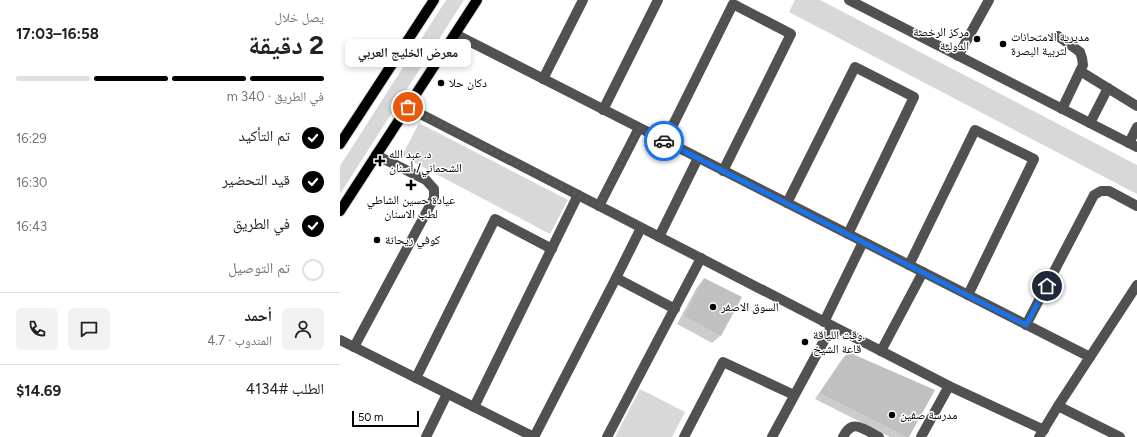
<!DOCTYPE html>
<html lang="ar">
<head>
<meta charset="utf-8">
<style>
  body { margin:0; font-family:Figtree,"Noto Naskh Arabic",sans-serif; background:#f2f2f2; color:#202124; direction:rtl; height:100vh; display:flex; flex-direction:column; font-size:15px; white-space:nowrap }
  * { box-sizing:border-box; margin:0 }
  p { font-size:13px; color:#757577 }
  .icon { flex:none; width:22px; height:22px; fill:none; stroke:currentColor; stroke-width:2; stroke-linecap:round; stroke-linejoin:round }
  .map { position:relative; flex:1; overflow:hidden; direction:ltr }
  .drawer { display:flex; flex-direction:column; background:#fff; width:340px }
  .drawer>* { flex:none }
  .scale { position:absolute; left:12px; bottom:10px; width:67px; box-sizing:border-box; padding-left:4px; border:2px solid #000; border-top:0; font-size:11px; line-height:14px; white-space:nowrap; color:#000; -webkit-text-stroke:3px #fff; paint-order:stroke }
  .pin { position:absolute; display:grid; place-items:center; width:34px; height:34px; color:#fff; margin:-17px; border:2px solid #fff; border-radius:50%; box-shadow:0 1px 4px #0007 }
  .courier { position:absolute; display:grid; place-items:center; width:40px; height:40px; margin:-20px; border:3px solid #1a73e8; border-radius:50%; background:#fff; color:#222; box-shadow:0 1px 5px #0007 }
  .bubble { position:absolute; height:28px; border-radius:6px; background:#fff; box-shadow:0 2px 6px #0003; font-size:13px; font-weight:700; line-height:28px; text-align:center; direction:rtl }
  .overview em { font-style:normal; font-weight:700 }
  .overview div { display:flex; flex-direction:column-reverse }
  .overview { display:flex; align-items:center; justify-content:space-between; height:68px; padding:0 16px }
  h1 { font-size:26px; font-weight:700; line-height:30px }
  .bar { display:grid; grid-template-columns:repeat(4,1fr); gap:6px 4px; align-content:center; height:48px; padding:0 16px }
  .bar i { height:5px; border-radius:3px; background:#e0e0e0 }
  .bar .on { background:#000 }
  .bar p { grid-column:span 4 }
  .line { display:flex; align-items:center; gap:10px; padding:0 16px; border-top:1px solid #e0e0e0 }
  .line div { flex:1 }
  .round { display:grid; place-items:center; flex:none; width:42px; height:42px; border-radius:6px; background:#f2f2f2 }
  ol { padding:0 16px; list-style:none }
  li { display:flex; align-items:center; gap:12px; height:44px }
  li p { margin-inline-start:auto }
  li .icon { padding:4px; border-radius:50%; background:#000; color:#fff; stroke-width:4 }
  li:last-child { color:#757577 }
  li i { width:22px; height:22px; border:2px solid #e0e0e0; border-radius:50% }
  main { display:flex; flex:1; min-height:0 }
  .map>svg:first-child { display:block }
  .green { fill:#d8d8d8 }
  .shadow { fill:#0003 }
  .building { fill:#c0c0c0 }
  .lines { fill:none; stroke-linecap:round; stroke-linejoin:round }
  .major-casing { stroke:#dbdbdb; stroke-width:12 }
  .minor { stroke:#515151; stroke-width:10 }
  .major { stroke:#000; stroke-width:10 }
  .done { stroke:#595959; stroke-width:4; stroke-dasharray:0 7.2 }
  .route { stroke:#1a73e8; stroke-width:5 }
  .poi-dot { fill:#000; stroke:#fff; stroke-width:1.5 }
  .labels { text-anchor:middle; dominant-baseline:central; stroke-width:3; stroke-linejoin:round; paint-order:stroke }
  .poi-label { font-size:12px; fill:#000; stroke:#fff; text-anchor:start }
</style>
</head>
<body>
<main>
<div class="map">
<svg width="797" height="437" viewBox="0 0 797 437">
  <rect width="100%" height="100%" fill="#fff"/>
  <!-- green -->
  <g class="green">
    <path d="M 106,0 L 124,0 L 0,194 L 0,166 Z"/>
    <path d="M 455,0 L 480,0 L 797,165 L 797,194 L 449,12 Z"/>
    <path d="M 79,123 L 228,200 L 210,234 L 62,156 Z"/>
    <path d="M 300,389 L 345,412 L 332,437 L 275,437 Z"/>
  </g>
  <!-- shadow -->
  <g class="shadow">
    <path d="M 364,279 L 380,336 L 372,343 L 337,324 L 357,287 Z"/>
    <path d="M 508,353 L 568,437 L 550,437 L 475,399 L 502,359 Z"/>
  </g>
  <!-- building -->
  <g class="building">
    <path d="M 364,278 L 402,297 L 381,336 L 344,316 Z"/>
    <path d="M 508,352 L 595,390 L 569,437 L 567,437 L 480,393 Z"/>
  </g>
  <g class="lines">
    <defs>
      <g id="major">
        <path d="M 0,144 L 94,0"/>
        <path d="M 0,211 L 137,0"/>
      </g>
    </defs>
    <!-- major casing -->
    <use href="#major" class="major-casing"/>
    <!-- minor -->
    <g class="minor">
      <path d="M 509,0 L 797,147"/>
      <path d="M 115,34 L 750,357"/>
      <path d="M 718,36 L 740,52 L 742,58 L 743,65 L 722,109"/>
      <path d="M 618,56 L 649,0"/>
      <path d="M 740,71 L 797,106"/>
      <path d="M 203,79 L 243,0"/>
      <path d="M 67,107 L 609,386 L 704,430"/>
      <path d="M 263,110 L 318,0"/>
      <path d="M 750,123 L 768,88"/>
      <path d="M 325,141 L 393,4 L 451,34 L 383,171"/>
      <path d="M 789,143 L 797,127"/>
      <path d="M 447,203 L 515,67 L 574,97 L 508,234"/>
      <path d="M 259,206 L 299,128"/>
      <path d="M 319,237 L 358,158"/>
      <path d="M 569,265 L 635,130 L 694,159 L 628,295"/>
      <path d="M 276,278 L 335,309"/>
      <path d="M 484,322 L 523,242"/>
      <path d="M 686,325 L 754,195 L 761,191 L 769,191 L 797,206"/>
      <path d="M 0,340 L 194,437 L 276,278 L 301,228"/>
      <path d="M 14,347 L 94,198 L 94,189 L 86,180 L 36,155"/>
      <path d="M 541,351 L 583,272"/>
      <path d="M 76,378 L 155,219 L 212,249"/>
      <path d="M 718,406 L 780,437"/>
      <path d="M 134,407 L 238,195"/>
      <path d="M 86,437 L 107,394"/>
      <path d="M 267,437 L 361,258"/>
      <path d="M 344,437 L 383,362 L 454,395"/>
      <path d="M 432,437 L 492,326"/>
      <path d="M 503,437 C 505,433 507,429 512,427 C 518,424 533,434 539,437"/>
      <path d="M 581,437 L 609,386"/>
      <path d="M 699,437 L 718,406 L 797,285"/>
    </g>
    <!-- major -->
    <use href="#major" class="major"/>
  </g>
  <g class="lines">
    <!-- done -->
    <path class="done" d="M 68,107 L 259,206 L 299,128 L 324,141"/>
    <!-- route -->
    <path class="route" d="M 324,141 L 686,325 L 707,286"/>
  </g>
  <!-- markers -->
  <g class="poi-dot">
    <circle cx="637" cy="39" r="4"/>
    <circle cx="663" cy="44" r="4"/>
    <circle cx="101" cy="83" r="4"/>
    <path d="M38 155h4v4h4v4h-4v4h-4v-4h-4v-4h4z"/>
    <path d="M69 179h4v4h4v4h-4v4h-4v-4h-4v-4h4z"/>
    <circle cx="37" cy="240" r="4"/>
    <circle cx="373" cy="307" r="4"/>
    <circle cx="465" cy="342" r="4"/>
    <circle cx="552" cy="415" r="4"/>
  </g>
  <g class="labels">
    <!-- poi labels -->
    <g class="poi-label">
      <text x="629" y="32" text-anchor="end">مركز الرخصة<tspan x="629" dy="14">الدولية</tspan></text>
      <text x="671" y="37">مديرية الامتحانات<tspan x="671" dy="14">لتربية البصرة</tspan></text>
      <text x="109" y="83">دكان حلا</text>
      <text x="49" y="154">د. عبد الله<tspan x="49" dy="14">الشحماني/ أسنان</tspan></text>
      <text x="71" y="200" text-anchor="middle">عيادة حسين الشاطي<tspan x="71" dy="14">لطب الاسنان</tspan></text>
      <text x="45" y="240">كوفي ريحانة</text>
      <text x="381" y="307">السوق الاصفر</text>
      <text x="473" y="335">وقت اللياقة.<tspan x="473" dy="14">قاعة الشيخ</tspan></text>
      <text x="560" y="415">مدرسة صفين</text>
    </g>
  </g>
</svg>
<div class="scale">50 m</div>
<div class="pin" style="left:68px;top:107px;background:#ea580c"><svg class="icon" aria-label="bag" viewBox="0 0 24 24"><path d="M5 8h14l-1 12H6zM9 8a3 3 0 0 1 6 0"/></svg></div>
<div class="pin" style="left:707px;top:286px;background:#1f2937"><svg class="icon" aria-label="home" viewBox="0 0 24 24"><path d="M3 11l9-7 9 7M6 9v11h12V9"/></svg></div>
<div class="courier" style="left:324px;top:141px"><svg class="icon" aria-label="car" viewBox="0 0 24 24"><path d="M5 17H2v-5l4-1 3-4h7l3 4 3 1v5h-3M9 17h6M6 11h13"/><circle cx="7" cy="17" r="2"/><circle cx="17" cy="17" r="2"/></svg></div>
<div class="bubble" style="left:5px;top:39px;width:126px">معرض الخليج العربي</div>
</div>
<section class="drawer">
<div class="overview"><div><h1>2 دقيقة</h1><p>يصل خلال</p></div><em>16:58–17:03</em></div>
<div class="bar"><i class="on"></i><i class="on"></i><i class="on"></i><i></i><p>في الطريق · 340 m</p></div>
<ol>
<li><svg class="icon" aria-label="check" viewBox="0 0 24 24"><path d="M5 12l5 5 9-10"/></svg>تم التأكيد<p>16:29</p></li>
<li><svg class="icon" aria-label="check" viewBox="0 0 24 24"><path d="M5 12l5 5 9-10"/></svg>قيد التحضير<p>16:30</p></li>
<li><svg class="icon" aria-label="check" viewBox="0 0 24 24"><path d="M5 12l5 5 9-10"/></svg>في الطريق<p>16:43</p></li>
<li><i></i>تم التوصيل</li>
</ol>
<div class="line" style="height:72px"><a class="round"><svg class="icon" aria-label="person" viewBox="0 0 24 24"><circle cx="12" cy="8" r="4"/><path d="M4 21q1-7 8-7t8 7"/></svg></a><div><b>أحمد</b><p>المندوب · 4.7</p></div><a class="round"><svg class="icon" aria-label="chat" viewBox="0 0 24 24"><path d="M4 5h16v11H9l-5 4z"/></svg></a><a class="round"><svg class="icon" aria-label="phone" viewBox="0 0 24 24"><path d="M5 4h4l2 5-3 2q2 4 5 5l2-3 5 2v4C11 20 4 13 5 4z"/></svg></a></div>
<div class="line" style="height:52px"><div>الطلب #4134</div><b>$14.69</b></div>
</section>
</main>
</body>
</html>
